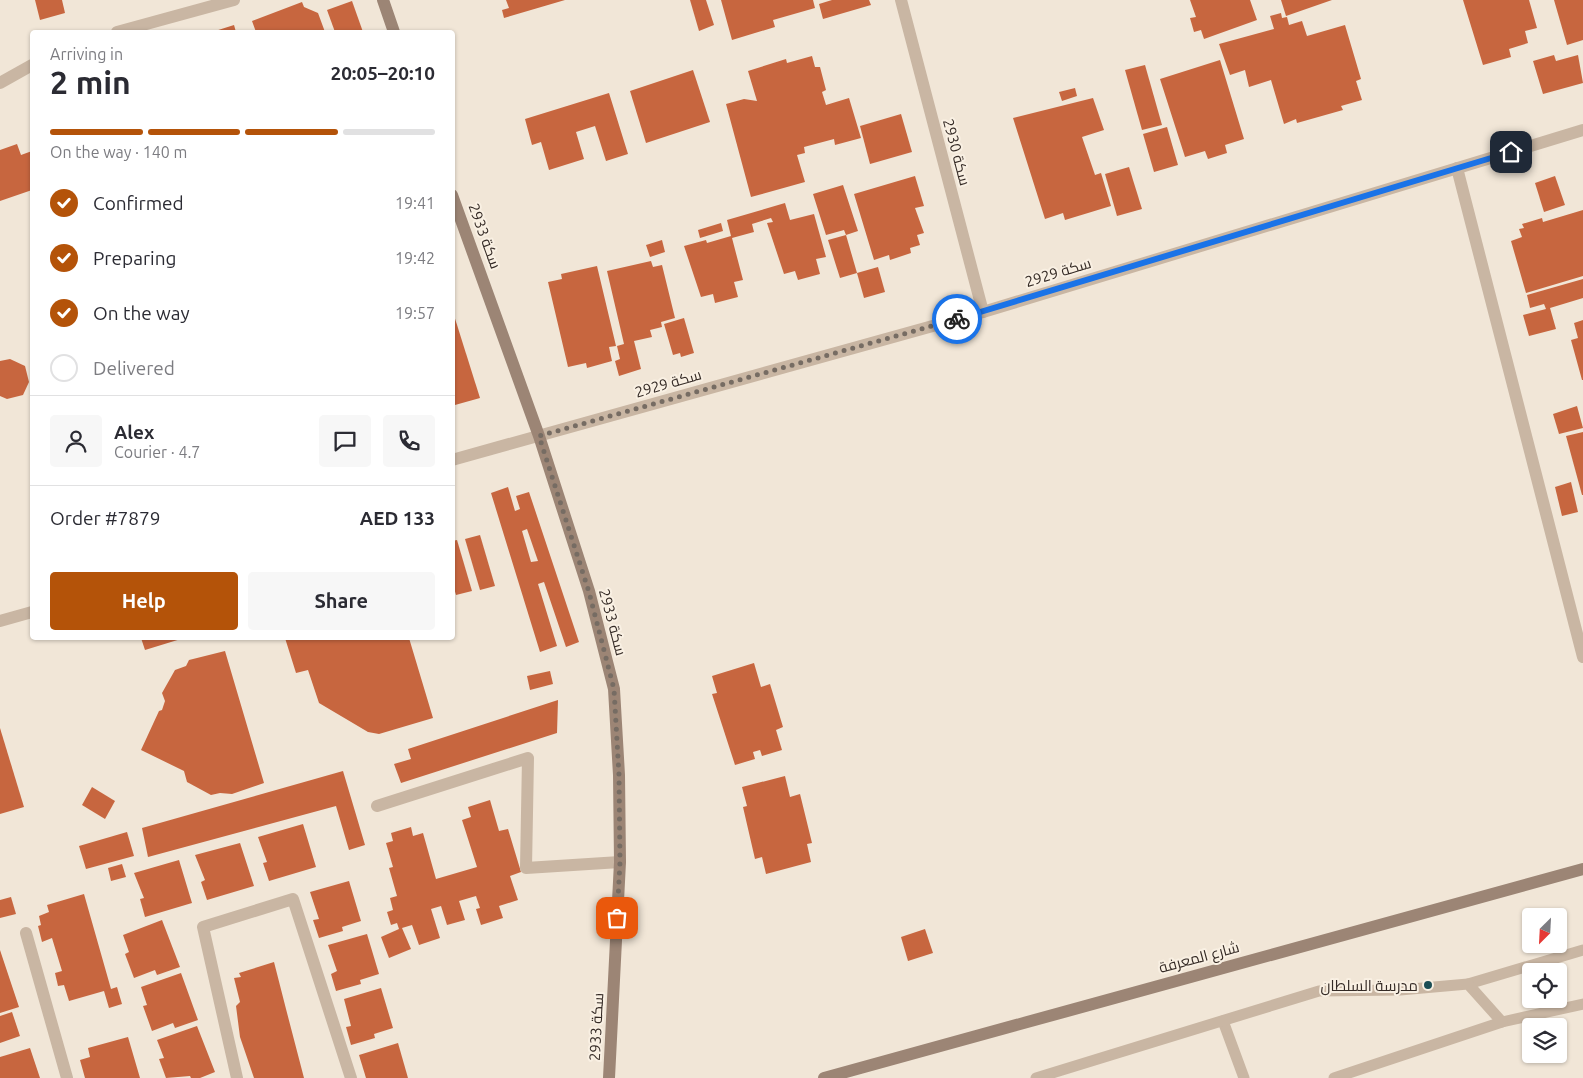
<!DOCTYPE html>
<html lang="en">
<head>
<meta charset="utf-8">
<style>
  body { margin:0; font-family:Ubuntu,Cairo,sans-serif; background:#f7f7f7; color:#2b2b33; height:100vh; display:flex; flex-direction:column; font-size:19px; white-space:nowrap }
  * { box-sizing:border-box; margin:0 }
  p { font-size:16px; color:#7c7c81 }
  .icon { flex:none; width:28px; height:28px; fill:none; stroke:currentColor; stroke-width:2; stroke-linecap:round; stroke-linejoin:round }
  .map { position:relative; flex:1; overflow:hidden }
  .side { position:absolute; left:30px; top:30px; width:425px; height:610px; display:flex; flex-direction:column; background:#fff; border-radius:5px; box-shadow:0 1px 4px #0004 }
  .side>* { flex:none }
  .needle { width:32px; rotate:204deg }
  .tools { position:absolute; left:1522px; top:908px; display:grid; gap:10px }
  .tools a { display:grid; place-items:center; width:45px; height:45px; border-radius:5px; background:#fff; box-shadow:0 1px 4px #0004; font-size:25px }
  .pin { position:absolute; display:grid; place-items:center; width:42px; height:42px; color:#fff; margin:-21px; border-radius:10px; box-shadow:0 2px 8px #0006 }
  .courier { position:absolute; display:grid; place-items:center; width:50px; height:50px; margin:-25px; border:4px solid #1a73e8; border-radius:50%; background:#fff; color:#222; box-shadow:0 1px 6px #0007 }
  .overview em { font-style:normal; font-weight:600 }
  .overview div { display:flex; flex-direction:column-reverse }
  .overview { display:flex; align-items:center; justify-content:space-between; height:85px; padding:0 20px }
  h1 { font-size:32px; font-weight:600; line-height:38px }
  .bar { display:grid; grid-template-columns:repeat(4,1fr); gap:8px 5px; align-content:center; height:60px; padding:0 20px }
  .bar i { height:6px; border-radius:4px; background:#e1e1e2 }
  .bar .selected { background:#b45309 }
  .bar p { grid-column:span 4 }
  .line { display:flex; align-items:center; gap:12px; padding:0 20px; border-top:1px solid #e1e1e2 }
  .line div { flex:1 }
  .round { display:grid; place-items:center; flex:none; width:52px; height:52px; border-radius:5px; background:#f7f7f7 }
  ol { padding:0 20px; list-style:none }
  li { display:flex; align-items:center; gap:15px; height:55px }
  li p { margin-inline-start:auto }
  li .icon { padding:5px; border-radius:50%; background:#b45309; color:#fff; stroke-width:4 }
  li:last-child { color:#7c7c81 }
  li i { width:28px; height:28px; border:2px solid #e1e1e2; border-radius:50% }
  .cta { display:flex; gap:10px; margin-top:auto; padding:10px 20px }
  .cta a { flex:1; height:58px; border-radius:5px; background:#b45309; color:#fff; font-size:20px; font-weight:600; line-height:58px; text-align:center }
  .cta a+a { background:#f7f7f7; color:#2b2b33 }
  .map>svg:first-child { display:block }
  .building { fill:#c7663f; fill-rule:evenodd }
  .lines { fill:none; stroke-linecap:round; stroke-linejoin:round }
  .lane { stroke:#c9b6a3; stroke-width:11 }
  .street { stroke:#c9b6a3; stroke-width:12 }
  .secondary { stroke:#9c8575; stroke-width:12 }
  .done { stroke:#766c63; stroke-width:5; stroke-dasharray:0 9 }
  .route { stroke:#1a73e8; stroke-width:6 }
  .poi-dot { fill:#1b4e55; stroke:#f9f0e3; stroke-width:2 }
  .labels { text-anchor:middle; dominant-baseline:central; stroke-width:4; stroke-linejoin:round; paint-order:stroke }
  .street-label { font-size:15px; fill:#342a25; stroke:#f9f0e3 }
  .poi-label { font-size:15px; fill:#342a25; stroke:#f9f0e3; text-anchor:end }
</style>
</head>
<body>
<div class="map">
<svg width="1583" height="1078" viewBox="0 0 1583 1078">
  <rect width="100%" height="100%" fill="#f1e6d7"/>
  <!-- building -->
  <g class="building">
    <path d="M 35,0 L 62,0 L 65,13 L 40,20 Z"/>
    <path d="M 506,0 L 565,0 L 504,18 L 502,10 L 509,8 Z"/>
    <path d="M 690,0 L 706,0 L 714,25 L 699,31 Z"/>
    <path d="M 721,0 L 813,0 L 815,8 L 773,20 L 775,27 L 732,40 Z"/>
    <path d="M 832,0 L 869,0 L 871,5 L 823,19 L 819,4 Z"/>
    <path d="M 1190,0 L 1250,0 L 1257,20 L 1204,39 L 1201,30 L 1194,32 L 1190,18 L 1196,17 Z"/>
    <path d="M 1281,0 L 1332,0 L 1286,16 Z"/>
    <path d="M 1463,0 L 1529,0 L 1537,28 L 1525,31 L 1528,43 L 1509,49 L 1511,57 L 1483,65 Z"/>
    <path d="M 1554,0 L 1583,0 L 1583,40 L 1567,45 Z"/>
    <path d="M 352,1 L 363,32 L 335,32 L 327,10 Z"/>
    <path d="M 302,2 L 304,7 L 318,13 L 325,32 L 256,32 L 252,21 Z"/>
    <path d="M 1281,13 L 1282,18 L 1287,17 L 1289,25 L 1302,21 L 1307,36 L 1345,25 L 1361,79 L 1356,81 L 1362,100 L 1341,106 L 1343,110 L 1297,123 L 1296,119 L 1284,124 L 1271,80 L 1249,87 L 1245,70 L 1230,75 L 1219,44 L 1274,29 L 1270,16 Z"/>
    <path d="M 234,25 L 236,32 L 212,32 Z"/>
    <path d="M 1554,55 L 1556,61 L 1578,55 L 1583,83 L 1543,94 L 1533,61 Z"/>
    <path d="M 812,56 L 815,67 L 820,67 L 826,90 L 822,92 L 826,105 L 849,98 L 861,138 L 835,145 L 834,139 L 804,147 L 805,153 L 797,155 L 805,182 L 751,197 L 726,104 L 744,99 L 757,101 L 748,71 L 786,59 L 787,63 Z"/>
    <path d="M 1220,60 L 1244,139 L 1225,145 L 1227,153 L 1208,159 L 1205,151 L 1185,157 L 1160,79 Z"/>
    <path d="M 1145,65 L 1162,125 L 1142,130 L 1125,70 Z"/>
    <path d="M 693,70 L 710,122 L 646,143 L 630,91 Z"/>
    <path d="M 1075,88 L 1077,96 L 1062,101 L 1059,92 Z"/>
    <path d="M 609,93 L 628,154 L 606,161 L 595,126 L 576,132 L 584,159 L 549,170 L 541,142 L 532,145 L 525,119 Z"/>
    <path d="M 1093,98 L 1104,130 L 1082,137 L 1095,175 L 1101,173 L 1111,206 L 1065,220 L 1063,213 L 1045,219 L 1013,118 Z"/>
    <path d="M 901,114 L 912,152 L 870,164 L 860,126 Z"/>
    <path d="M 1167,127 L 1178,165 L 1154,172 L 1143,134 Z"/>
    <path d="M 17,144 L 21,155 L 32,151 L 32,190 L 0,201 L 0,150 Z"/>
    <path d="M 1129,167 L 1142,209 L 1117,216 L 1105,174 Z"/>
    <path d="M 915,176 L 924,206 L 915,208 L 924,233 L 917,235 L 920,245 L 910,248 L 911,253 L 890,260 L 889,255 L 874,260 L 854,194 Z"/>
    <path d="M 1555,176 L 1565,205 L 1544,212 L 1535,183 Z"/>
    <path d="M 843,185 L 858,231 L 846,235 L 844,230 L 826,235 L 813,194 Z"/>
    <path d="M 785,203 L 790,220 L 814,214 L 826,257 L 816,259 L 820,274 L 798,280 L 795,271 L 784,274 L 767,223 L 773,222 L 771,218 L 752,224 L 754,232 L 732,238 L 743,280 L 734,282 L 738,297 L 715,303 L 713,294 L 701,297 L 684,246 L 706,240 L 707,243 L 731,236 L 727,220 Z"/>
    <path d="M 1583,210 L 1583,276 L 1526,293 L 1511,241 L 1522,237 L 1519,229 L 1524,228 L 1522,224 L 1542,218 L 1543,222 Z"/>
    <path d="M 721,223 L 723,231 L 700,238 L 698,230 Z"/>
    <path d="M 846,235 L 857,273 L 840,278 L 828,240 Z"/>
    <path d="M 662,240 L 665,252 L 650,257 L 646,245 Z"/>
    <path d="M 651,261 L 653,267 L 662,265 L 675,318 L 661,322 L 662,327 L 650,330 L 652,337 L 634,341 L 641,369 L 619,376 L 615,361 L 620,359 L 617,346 L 624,344 L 607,271 Z"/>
    <path d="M 597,266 L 616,346 L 609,347 L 612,361 L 587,368 L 586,363 L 568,367 L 548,282 L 562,279 L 561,274 Z"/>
    <path d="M 878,267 L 885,292 L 864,298 L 857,273 Z"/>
    <path d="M 1583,279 L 1583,298 L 1550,308 L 1556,329 L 1529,336 L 1523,315 L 1546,309 L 1544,304 L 1530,308 L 1527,295 Z"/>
    <path d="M 452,309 L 480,398 L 455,405 L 452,396 Z"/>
    <path d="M 684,318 L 694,353 L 681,357 L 680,353 L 673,355 L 664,324 Z"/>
    <path d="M 1583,320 L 1583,380 L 1582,380 L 1571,340 L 1578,338 L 1574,323 Z"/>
    <path d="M 10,359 L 25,366 L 29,382 L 23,395 L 7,399 L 0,396 L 0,361 Z"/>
    <path d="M 1577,406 L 1583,428 L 1559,434 L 1553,414 Z"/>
    <path d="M 1583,432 L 1583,495 L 1582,495 L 1566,436 Z"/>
    <path d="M 1571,482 L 1578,512 L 1562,516 L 1555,487 Z"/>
    <path d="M 508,487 L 515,511 L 520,509 L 516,496 L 529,492 L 579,642 L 566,647 L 544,582 L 538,584 L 557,646 L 540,652 L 491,493 ZM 527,529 L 538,561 L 531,562 L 522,531 Z"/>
    <path d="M 480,535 L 495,586 L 480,590 L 465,539 Z"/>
    <path d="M 457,540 L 472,591 L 456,595 L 452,581 L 452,541 Z"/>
    <path d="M 141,638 L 184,638 L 145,650 Z"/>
    <path d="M 285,638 L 409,638 L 433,718 L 379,734 L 368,732 L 319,703 L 308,670 L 296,673 Z"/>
    <path d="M 225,651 L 264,783 L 232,794 L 220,793 L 211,795 L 187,782 L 184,771 L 141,750 L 159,711 L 162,710 L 165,701 L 162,693 L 175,670 L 186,666 L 189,660 Z"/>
    <path d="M 754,663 L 761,687 L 770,684 L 783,727 L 776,730 L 782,750 L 762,756 L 760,750 L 753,752 L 755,759 L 735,765 L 712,694 L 717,693 L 712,676 Z"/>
    <path d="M 550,671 L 553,684 L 530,690 L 527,676 Z"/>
    <path d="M 558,700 L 557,733 L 401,783 L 394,764 L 411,759 L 408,749 Z"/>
    <path d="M 0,728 L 24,807 L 0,814 Z"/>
    <path d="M 343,771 L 365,845 L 349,850 L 336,806 L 148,857 L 142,828 Z"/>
    <path d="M 785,776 L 790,797 L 800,794 L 812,843 L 807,844 L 811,862 L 766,874 L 762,857 L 755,859 L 743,807 L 747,806 L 742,787 Z"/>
    <path d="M 92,787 L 115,801 L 105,819 L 82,805 Z"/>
    <path d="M 490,800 L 499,831 L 508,829 L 521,872 L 510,876 L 518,900 L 499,906 L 503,918 L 481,925 L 476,909 L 480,908 L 476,896 L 459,901 L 465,920 L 447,925 L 441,906 L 431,909 L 440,938 L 419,945 L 412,925 L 402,928 L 411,949 L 389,958 L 381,937 L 399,929 L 397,923 L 391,925 L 387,912 L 393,910 L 390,898 L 397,896 L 389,868 L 393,867 L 386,843 L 393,841 L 391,833 L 411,827 L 413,836 L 423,833 L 436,879 L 477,867 L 462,820 L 471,817 L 468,807 Z"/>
    <path d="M 303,824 L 316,867 L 269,881 L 263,863 L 267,862 L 258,837 Z"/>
    <path d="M 127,832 L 134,856 L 86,869 L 79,846 Z"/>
    <path d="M 240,843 L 254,886 L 207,900 L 201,882 L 205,880 L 195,855 Z"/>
    <path d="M 179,860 L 192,903 L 145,917 L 140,899 L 144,898 L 134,873 Z"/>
    <path d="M 122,864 L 126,877 L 111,881 L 108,868 Z"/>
    <path d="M 349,881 L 361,921 L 342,927 L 343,931 L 319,938 L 313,920 L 319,919 L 310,892 Z"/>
    <path d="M 84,894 L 111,989 L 117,987 L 122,1004 L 109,1008 L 104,991 L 69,1001 L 64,985 L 58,986 L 55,973 L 62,971 L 52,938 L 42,942 L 38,926 L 41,925 L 39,916 L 49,912 L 47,905 Z"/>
    <path d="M 11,897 L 16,914 L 0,918 L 0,900 Z"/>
    <path d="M 162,920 L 180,967 L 157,975 L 155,970 L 134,978 L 125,954 L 129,952 L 123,935 Z"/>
    <path d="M 925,929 L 933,953 L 908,961 L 901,937 Z"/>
    <path d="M 367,934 L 379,974 L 360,980 L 361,984 L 336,991 L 331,974 L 337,971 L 328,945 Z"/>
    <path d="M 0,950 L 19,1007 L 0,1013 Z"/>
    <path d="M 274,962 L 286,1009 L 304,1078 L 254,1078 L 240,1037 L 236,1006 L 240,1002 L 234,978 L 241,977 L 239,973 Z"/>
    <path d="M 181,973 L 198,1020 L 175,1028 L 173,1023 L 152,1031 L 143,1006 L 147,1005 L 141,987 Z"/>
    <path d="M 381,988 L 393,1028 L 374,1034 L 375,1038 L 351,1045 L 346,1027 L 351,1026 L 344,999 Z"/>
    <path d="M 12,1012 L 20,1036 L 0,1043 L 0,1016 Z"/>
    <path d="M 197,1026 L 215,1072 L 200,1078 L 191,1078 L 190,1076 L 166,1078 L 159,1059 L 164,1058 L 157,1040 Z"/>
    <path d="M 128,1037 L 140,1078 L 85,1078 L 80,1060 L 90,1057 L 88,1048 Z"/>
    <path d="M 398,1043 L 408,1078 L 366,1078 L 359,1055 Z"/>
    <path d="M 30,1048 L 40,1078 L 0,1078 L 0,1057 Z"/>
  </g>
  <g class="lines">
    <!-- lane -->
    <g class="lane">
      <path d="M 1468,984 L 1583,950"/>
      <path d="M 1223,1021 L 1244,1078"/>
      <path d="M 1036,1078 L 1319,991 L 1400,990 L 1468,984 L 1502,1022 L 1583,1004"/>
      <path d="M 1334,1078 L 1502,1022"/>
    </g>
    <!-- street -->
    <g class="street">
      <path d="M 901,0 L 983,312"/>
      <path d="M 117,32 L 234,0"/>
      <path d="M 0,83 L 32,65"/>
      <path d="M 1457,168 L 1583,657"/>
      <path d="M 452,460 L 983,312 L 1583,130"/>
      <path d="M 0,621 L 32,612"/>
      <path d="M 377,806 L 528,758 L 526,868 L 620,862"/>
      <path d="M 26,933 L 67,1078"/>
      <path d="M 237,1078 L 203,927 L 293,899 L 351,1078"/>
    </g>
    <!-- secondary -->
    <g class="secondary">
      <path d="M 383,0 L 394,32"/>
      <path d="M 452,195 L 539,436 L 589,591 L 614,689 L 619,775 L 620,862 L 609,1078"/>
      <path d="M 824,1078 L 1583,869"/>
    </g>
  </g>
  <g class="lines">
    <!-- done -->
    <path class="done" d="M 617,918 L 620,862 L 619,775 L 614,689 L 589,592 L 539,436 L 957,319"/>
    <!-- route -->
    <path class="route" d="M 957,319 L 1511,152"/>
  </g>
  <!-- markers -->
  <circle class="poi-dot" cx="1428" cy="985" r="5"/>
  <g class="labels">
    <!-- street labels -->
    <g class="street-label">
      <text transform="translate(957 152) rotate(75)">سكة 2930</text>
      <text transform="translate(485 236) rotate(70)">سكة 2933</text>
      <text transform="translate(1058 272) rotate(-17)">سكة 2929</text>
      <text transform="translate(668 383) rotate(-16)">سكة 2929</text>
      <text transform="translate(613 622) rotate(75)">سكة 2933</text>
      <text transform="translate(1199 957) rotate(-15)">شارع المعرفة</text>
      <text transform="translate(596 1027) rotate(-87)">سكة 2933</text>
    </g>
    <!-- poi labels -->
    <g class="poi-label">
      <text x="1418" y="985">مدرسة السلطان</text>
    </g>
  </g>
</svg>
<div class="tools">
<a><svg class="needle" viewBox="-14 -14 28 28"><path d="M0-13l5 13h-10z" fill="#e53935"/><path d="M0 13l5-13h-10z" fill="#7c7c81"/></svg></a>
<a><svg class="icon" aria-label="locate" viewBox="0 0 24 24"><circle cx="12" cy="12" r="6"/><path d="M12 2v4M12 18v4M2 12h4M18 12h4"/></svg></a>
<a><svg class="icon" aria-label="layers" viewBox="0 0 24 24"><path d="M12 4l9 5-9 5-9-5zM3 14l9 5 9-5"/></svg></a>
</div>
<div class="pin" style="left:617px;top:918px;background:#ea580c"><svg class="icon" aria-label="bag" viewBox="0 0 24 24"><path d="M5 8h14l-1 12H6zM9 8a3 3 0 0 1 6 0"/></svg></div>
<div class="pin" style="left:1511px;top:152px;background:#1f2937"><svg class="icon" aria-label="home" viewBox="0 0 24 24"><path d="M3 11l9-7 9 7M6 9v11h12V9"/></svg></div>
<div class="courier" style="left:957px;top:319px"><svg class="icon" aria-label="bike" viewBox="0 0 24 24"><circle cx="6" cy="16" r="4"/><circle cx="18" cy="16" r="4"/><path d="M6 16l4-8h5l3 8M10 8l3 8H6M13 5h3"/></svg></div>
<section class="side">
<div class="overview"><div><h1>2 min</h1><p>Arriving in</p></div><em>20:05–20:10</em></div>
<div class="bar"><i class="selected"></i><i class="selected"></i><i class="selected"></i><i></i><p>On the way · 140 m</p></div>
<ol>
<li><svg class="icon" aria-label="check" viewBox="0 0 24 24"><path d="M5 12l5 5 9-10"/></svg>Confirmed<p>19:41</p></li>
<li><svg class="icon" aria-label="check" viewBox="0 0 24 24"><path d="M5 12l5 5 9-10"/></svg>Preparing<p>19:42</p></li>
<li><svg class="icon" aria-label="check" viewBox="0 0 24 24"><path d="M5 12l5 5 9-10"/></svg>On the way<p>19:57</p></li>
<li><i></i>Delivered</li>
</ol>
<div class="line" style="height:90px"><a class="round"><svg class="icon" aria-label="person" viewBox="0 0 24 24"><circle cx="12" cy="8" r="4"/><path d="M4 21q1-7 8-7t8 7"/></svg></a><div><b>Alex</b><p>Courier · 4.7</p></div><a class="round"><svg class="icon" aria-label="chat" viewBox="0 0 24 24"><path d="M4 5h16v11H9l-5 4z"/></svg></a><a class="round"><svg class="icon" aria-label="phone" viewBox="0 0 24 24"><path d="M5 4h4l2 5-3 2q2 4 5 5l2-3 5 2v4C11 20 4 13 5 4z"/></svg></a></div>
<div class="line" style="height:65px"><div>Order #7879</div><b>AED 133</b></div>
<div class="cta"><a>Help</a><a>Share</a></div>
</section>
</div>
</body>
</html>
